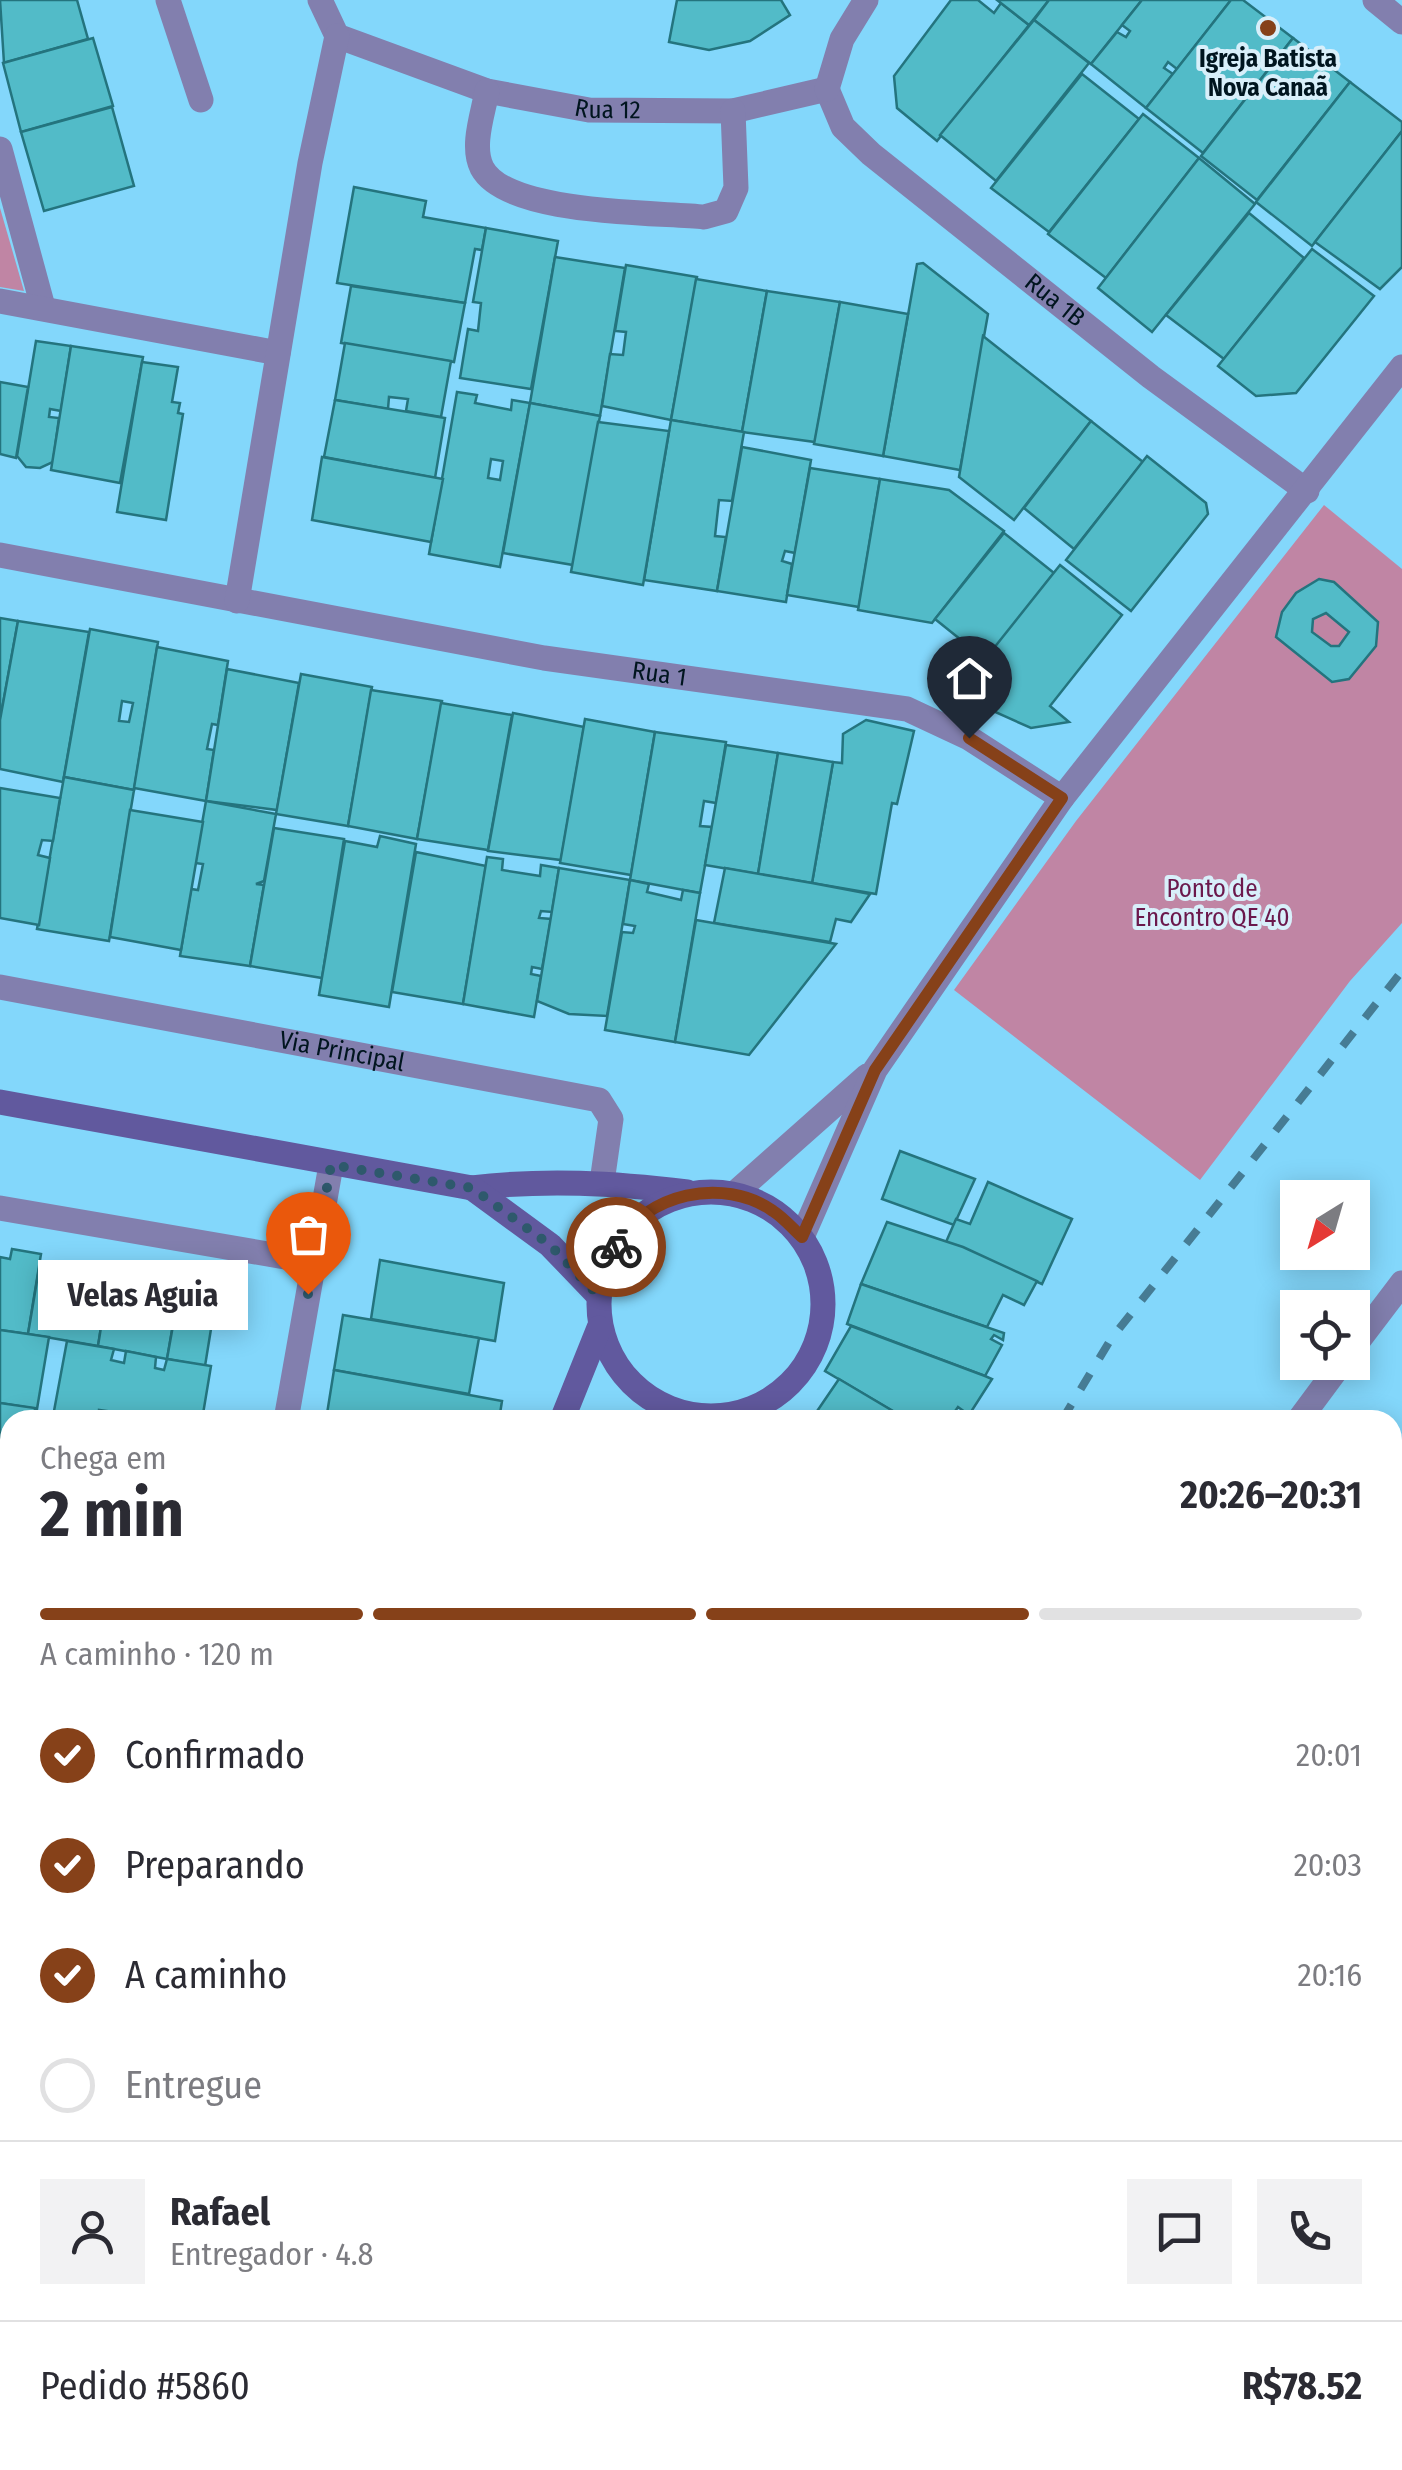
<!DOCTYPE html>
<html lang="pt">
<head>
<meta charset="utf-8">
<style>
  body { margin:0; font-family:"Fira Sans Condensed",sans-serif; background:#f2f2f3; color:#2b2b33; height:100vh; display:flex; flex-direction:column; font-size:38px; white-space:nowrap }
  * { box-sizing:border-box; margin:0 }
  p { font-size:32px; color:#7c7c81 }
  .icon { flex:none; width:55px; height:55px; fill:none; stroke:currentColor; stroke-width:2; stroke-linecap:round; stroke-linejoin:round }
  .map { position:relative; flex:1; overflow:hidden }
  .drawer { position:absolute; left:0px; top:1410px; width:1402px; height:1060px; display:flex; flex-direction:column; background:#fff; border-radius:30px 30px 0 0; box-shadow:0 5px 25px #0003 }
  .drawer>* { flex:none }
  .needle { width:65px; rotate:217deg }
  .controls { position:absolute; left:1280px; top:1180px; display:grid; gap:20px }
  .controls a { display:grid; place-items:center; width:90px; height:90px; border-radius:0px; background:#fff; box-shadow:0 5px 25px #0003; font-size:50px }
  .pin { position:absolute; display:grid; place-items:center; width:85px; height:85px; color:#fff; margin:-102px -42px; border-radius:50% 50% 50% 0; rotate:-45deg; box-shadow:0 0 10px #0007 }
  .pin .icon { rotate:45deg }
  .courier { position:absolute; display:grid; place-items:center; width:100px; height:100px; margin:-50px; border:8px solid #864119; border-radius:50%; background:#fff; color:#222; box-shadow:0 2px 12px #0007 }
  .bubble { position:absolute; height:70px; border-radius:0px; background:#fff; box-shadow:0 5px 25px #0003; font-size:32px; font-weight:700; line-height:70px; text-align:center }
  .overview em { font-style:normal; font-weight:700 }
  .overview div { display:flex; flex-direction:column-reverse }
  .overview { display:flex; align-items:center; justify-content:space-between; height:170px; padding:0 40px }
  h1 { font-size:65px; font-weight:700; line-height:75px }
  .bar { display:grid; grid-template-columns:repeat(4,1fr); gap:15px 10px; align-content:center; height:120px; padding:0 40px }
  .bar i { height:12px; border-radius:8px; background:#e1e1e2 }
  .bar .selected { background:#864119 }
  .bar p { grid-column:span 4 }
  .line { display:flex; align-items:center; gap:25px; padding:0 40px; border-top:2px solid #e1e1e2 }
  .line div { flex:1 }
  .round { display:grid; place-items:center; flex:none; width:105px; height:105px; border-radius:0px; background:#f2f2f3 }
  ol { padding:0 40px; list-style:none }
  li { display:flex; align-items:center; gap:30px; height:110px }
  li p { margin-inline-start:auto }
  li .icon { padding:10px; border-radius:50%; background:#864119; color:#fff; stroke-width:4 }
  li:last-child { color:#7c7c81 }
  li i { width:55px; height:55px; border:5px solid #e1e1e2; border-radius:50% }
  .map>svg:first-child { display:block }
  .green { fill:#c085a4 }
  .building { fill:#52bbc8; stroke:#24747e; stroke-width:2.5; fill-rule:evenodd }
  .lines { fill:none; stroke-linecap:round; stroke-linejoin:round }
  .lane { stroke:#827fae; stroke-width:25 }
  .street { stroke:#827fae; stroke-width:25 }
  .secondary { stroke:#61599e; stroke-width:25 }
  .rail { stroke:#467c94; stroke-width:8; stroke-dasharray:18 18; stroke-linecap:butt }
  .done { stroke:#2e596c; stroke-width:10; stroke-dasharray:0 18 }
  .route { stroke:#864119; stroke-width:12 }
  .poi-dot { fill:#864119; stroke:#d8effa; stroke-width:4 }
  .labels { text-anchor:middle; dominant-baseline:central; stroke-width:8; stroke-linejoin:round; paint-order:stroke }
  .poi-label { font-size:25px; font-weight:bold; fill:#00151f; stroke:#d8effa }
  .street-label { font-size:25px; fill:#00151f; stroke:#d8effa }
  .park-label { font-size:25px; fill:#6b184c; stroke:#d8effa }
</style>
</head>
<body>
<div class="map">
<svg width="1402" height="2470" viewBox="0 0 1402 2470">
  <rect width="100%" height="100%" fill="#83d7fb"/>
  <!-- green -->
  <g class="green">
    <path d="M 0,208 L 24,291 L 0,287 Z"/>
    <path d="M 1324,505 L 1402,569 L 1402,923 L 1350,981 L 1200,1180 L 954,990 L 1076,821 Z"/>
  </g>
  <!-- building -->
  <g class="building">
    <path d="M 0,0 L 77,0 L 88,39 L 4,63 Z"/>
    <path d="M 677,0 L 781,0 L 790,15 L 750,41 L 709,50 L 669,42 Z"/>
    <path d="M 951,0 L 978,0 L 994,13 L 1001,3 L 1029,25 L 937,141 L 897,108 L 894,76 Z"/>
    <path d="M 997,0 L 1049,0 L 1029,25 Z"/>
    <path d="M 1049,0 L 1142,0 L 1091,64 L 1034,20 Z"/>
    <path d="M 1142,0 L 1231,0 L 1177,69 L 1168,62 L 1164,68 L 1173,74 L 1146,108 L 1091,64 L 1117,32 L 1126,37 L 1130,31 L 1122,25 Z"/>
    <path d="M 1231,0 L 1243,0 L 1293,38 L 1203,153 L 1146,108 Z"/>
    <path d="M 1034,20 L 1089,63 L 996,181 L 940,135 Z"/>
    <path d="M 93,38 L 113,106 L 21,132 L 3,63 Z"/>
    <path d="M 1293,38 L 1350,82 L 1257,200 L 1201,156 Z"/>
    <path d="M 1082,74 L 1139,119 L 1049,232 L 991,188 Z"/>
    <path d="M 1350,82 L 1402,122 L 1402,131 L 1312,246 L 1256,202 Z"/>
    <path d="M 112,107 L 134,186 L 44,211 L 21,132 Z"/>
    <path d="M 1143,114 L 1199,158 L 1106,278 L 1048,234 Z"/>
    <path d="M 1402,131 L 1402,267 L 1380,289 L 1315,242 Z"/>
    <path d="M 1199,158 L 1255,204 L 1152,332 L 1098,288 Z"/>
    <path d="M 354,187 L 426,201 L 423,217 L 486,228 L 482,250 L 475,249 L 465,303 L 337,283 Z"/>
    <path d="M 1249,213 L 1304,258 L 1224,359 L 1166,315 Z"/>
    <path d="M 486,228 L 558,241 L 531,389 L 460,378 L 468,329 L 478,331 L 481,303 L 473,302 Z"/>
    <path d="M 1312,249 L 1374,296 L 1296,393 L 1256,396 L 1218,366 Z"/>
    <path d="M 555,257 L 625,268 L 600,416 L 530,403 Z"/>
    <path d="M 923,263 L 988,314 L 960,470 L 883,456 L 917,264 Z"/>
    <path d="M 626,265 L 697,277 L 671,420 L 602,406 L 610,354 L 623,355 L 626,332 L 615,331 Z"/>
    <path d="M 696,279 L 767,291 L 742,432 L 671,420 Z"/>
    <path d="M 351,286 L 465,303 L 454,362 L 341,343 Z"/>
    <path d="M 767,291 L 840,302 L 815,442 L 742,432 Z"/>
    <path d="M 840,302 L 908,314 L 883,456 L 814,444 Z"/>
    <path d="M 983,336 L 1091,421 L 1014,520 L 959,477 Z"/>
    <path d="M 36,341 L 71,346 L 61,411 L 50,409 L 49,417 L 59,418 L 53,462 L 40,468 L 26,467 L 17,456 Z"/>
    <path d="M 345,343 L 451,361 L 441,417 L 406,411 L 408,399 L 389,397 L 388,409 L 335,400 Z"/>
    <path d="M 71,346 L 143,357 L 120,483 L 51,470 Z"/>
    <path d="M 142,362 L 178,367 L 172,402 L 180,403 L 178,413 L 183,414 L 166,520 L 117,512 Z"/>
    <path d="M 0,382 L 28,387 L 16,458 L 0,454 Z"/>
    <path d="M 457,392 L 477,395 L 475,403 L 511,410 L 512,400 L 530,403 L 500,567 L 429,554 ZM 491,459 L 503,461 L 500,480 L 488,478 Z"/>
    <path d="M 335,400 L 445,418 L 435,478 L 324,457 Z"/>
    <path d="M 530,403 L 600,416 L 573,565 L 503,553 Z"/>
    <path d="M 671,420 L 744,432 L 732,501 L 719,500 L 715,536 L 726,537 L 717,591 L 644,580 Z"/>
    <path d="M 1091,421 L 1143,462 L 1074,549 L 1024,508 Z"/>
    <path d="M 598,422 L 669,431 L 643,585 L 571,572 Z"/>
    <path d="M 742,447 L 811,460 L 795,553 L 785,551 L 782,561 L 792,564 L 786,602 L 717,591 Z"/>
    <path d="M 1147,456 L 1206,503 L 1208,514 L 1131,611 L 1066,560 Z"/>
    <path d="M 322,457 L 443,479 L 431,542 L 312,520 Z"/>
    <path d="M 810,468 L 880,479 L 859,607 L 787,595 Z"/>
    <path d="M 880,479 L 949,490 L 1004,531 L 932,623 L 858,610 Z"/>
    <path d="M 1004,533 L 1054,573 L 986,660 L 935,619 Z"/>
    <path d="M 1060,565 L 1122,615 L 1050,706 L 1069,722 L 1031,728 L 964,698 L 970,678 Z"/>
    <path d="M 1319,579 L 1334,582 L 1378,622 L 1376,646 L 1349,679 L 1332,682 L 1276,637 L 1282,612 L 1296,593 ZM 1326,613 L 1349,632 L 1339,646 L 1331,646 L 1312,632 L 1313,619 Z"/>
    <path d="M 0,618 L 18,621 L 0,720 Z"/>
    <path d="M 18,621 L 89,632 L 63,782 L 0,769 L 0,720 Z"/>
    <path d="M 90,629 L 158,642 L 134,790 L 64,777 ZM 122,701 L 133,703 L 129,722 L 119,721 Z"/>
    <path d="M 157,647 L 228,661 L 218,725 L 212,724 L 207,749 L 214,750 L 206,801 L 134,788 Z"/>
    <path d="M 227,669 L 299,683 L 277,810 L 206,801 Z"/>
    <path d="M 301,674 L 372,687 L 348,826 L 276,814 Z"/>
    <path d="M 371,690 L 442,701 L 417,839 L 348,826 Z"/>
    <path d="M 441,703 L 512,715 L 488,850 L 417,839 Z"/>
    <path d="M 513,713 L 584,727 L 561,860 L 488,851 Z"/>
    <path d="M 585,719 L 655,732 L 631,875 L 560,863 Z"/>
    <path d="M 866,720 L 914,731 L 897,804 L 892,803 L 876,894 L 812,883 L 833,762 L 842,763 L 843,734 Z"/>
    <path d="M 655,732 L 726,742 L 716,803 L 704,801 L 700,826 L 712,827 L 700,893 L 630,880 Z"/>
    <path d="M 726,745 L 778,753 L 758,874 L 705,865 Z"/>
    <path d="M 778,753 L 833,762 L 812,883 L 758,874 Z"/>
    <path d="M 64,777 L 134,790 L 109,941 L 37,929 Z"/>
    <path d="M 0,788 L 60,798 L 53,841 L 42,840 L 38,855 L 50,858 L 39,925 L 0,918 Z"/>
    <path d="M 206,801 L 276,814 L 264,881 L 256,884 L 264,885 L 250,966 L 180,956 L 191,889 L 198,890 L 203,864 L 195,863 Z"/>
    <path d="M 130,810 L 203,822 L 181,950 L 110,937 Z"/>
    <path d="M 274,828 L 344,839 L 322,978 L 250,966 Z"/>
    <path d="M 380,836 L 416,844 L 389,1007 L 319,995 L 345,841 L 377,847 Z"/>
    <path d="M 416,852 L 486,866 L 463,1004 L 392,992 Z"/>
    <path d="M 487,857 L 503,859 L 502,870 L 540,876 L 541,865 L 559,868 L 552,912 L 541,911 L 539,918 L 551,919 L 542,969 L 532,967 L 531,974 L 541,976 L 534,1017 L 463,1004 Z"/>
    <path d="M 559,868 L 630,880 L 607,1016 L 569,1014 L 537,1001 Z"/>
    <path d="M 725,868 L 812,883 L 870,894 L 851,922 L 836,919 L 830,942 L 714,923 Z"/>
    <path d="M 630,880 L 649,884 L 647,892 L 681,900 L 683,890 L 700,893 L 675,1042 L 605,1030 L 622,932 L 633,933 L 635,926 L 623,924 Z"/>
    <path d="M 696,920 L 836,944 L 749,1055 L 675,1042 Z"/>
    <path d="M 900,1151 L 975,1179 L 954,1225 L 882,1199 Z"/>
    <path d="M 988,1182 L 1072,1219 L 1042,1284 L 946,1242 L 956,1219 L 970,1224 Z"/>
    <path d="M 887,1222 L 963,1247 L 1037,1281 L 1024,1305 L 1003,1295 L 987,1327 L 861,1284 Z"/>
    <path d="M 12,1249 L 41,1254 L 28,1334 L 0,1330 L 0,1257 L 10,1259 Z"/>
    <path d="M 380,1260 L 504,1283 L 495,1341 L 371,1319 Z"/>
    <path d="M 40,1263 L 109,1277 L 98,1346 L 28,1334 Z"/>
    <path d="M 109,1277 L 179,1290 L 167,1359 L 98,1346 Z"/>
    <path d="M 861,1284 L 1004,1333 L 1003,1340 L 994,1335 L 991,1339 L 1002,1345 L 985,1376 L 847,1324 Z"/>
    <path d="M 180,1286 L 217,1292 L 205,1366 L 167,1359 Z"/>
    <path d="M 343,1315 L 479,1338 L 469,1394 L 334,1370 Z"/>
    <path d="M 851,1326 L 985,1376 L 992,1379 L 969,1415 L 958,1407 L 951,1417 L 955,1420 L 908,1420 L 825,1371 Z"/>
    <path d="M 0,1330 L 49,1337 L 37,1409 L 0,1403 Z"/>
    <path d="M 67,1341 L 114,1349 L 111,1360 L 124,1363 L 126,1351 L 156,1357 L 155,1368 L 164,1370 L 167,1359 L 211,1366 L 202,1420 L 105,1420 L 107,1411 L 99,1410 L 98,1419 L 54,1411 Z"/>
    <path d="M 334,1370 L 502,1401 L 499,1420 L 326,1420 Z"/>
    <path d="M 839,1379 L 908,1420 L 811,1420 Z"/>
    <path d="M 0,1403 L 35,1408 L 34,1420 L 10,1420 L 10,1479 L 0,1477 Z"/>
    <path d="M 54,1411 L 98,1419 L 101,1420 L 52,1420 Z"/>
    <path d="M 0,1477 L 10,1479 L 10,1548 L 0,1546 Z"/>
    <path d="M 0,1546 L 10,1548 L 10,1622 L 0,1621 Z"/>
    <path d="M 9,1696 L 10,1697 L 10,1769 L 0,1767 Z"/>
    <path d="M 0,1767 L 10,1769 L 10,1843 L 0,1841 Z"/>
    <path d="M 1392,1776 L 1402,1779 L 1402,1831 L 1392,1827 Z"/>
    <path d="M 0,1841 L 10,1843 L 10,1916 L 0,1914 Z"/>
    <path d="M 0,1914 L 10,1916 L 10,1989 L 0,1987 Z"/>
    <path d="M 0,1987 L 10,1989 L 10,2070 L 0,2069 Z"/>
    <path d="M 0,2221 L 10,2223 L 10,2304 L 0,2303 Z"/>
    <path d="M 0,2303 L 10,2304 L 10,2448 L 0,2446 Z"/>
    <path d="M 0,2446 L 10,2448 L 10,2460 L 40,2460 L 36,2470 L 0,2470 Z"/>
    <path d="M 274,2460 L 350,2460 L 346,2470 L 270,2470 Z"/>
    <path d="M 854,2460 L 861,2460 L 886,2470 L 850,2470 Z"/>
    <path d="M 871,2460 L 958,2460 L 954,2470 L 897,2470 Z"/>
    <path d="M 977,2460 L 1100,2460 L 1096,2470 L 996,2470 Z"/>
    <path d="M 1108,2460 L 1212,2460 L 1208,2470 L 1104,2470 Z"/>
    <path d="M 1249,2460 L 1304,2460 L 1313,2464 L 1310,2470 L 1245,2470 Z"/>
  </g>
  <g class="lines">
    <!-- lane -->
    <g class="lane">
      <path d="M 168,0 L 201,100"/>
      <path d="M 0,1208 L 314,1262"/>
    </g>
    <!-- street -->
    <g class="street">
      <path id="s1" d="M 320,0 L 337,36 L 487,91 L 589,110 L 733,111 L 827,89"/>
      <path d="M 1375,0 L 1402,22"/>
      <path id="s2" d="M 827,89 L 843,127 L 871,154 L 1151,377 L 1307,491"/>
      <path d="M 827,89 L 842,39 L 866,0"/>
      <path d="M 487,91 C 483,114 471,146 482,168 C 507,215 655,212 704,217 L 726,211 L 736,188 L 733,111"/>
      <path d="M 0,149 L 43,307"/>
      <path d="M 0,301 L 278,353"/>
      <path id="s3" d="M 0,555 L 544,658 L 907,709 L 969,738 L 1062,798"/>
      <path d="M 237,601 L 310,163 L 337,36"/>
      <path id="s4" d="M 0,987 L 599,1100 L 611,1119 L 602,1182"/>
      <path d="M 734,1194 L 867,1076"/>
      <path d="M 802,1237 L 875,1070 L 1062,798 L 1402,367"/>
      <path d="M 1352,1349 L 1402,1283"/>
      <path d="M 286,1420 L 331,1165"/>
      <path d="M 1299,1420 L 1342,1362"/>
      <path d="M 1392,1943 L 1402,1947"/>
      <path d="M 0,2160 L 10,2162"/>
      <path d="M 742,2470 L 746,2460"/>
    </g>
    <!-- secondary -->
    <g class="secondary">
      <path d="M 0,1102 L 472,1188 C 545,1179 614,1183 687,1192"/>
      <path d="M 472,1188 L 550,1245 L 599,1296"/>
      <circle cx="711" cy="1304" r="112"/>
      <path d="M 562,1420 L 599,1328"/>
      <path d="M 137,2470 L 141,2460"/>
    </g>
    <!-- rail -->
    <g class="rail">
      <path d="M 1062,1420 L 1111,1339 L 1402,971"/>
      <path d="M 471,2470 L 475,2460"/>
    </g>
  </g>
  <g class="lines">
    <!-- done -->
    <path class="done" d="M 308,1294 L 331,1165 L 472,1188 L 550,1245 L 599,1296 L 604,1272 L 616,1247"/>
    <!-- route -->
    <path class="route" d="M 616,1247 C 644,1193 724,1176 773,1211 C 784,1218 793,1229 802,1237 L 875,1070 L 1062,798 L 969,738"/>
  </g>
  <!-- markers -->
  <circle class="poi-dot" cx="1268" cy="28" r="10"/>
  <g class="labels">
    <!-- poi labels -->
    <g class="poi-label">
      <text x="1268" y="59">Igreja Batista<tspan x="1268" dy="29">Nova Canaã</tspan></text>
    </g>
    <!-- street labels -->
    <g class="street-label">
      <text stroke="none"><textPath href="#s1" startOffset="322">Rua 12</textPath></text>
      <text stroke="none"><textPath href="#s2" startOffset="315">Rua 1B</textPath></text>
      <text stroke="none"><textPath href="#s3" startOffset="670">Rua 1</textPath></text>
      <text stroke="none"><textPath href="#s4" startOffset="348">Via Principal</textPath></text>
    </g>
    <!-- park labels -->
    <g class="park-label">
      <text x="1212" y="889">Ponto de<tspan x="1212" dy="29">Encontro QE 40</tspan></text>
    </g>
  </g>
</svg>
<div class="controls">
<a><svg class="needle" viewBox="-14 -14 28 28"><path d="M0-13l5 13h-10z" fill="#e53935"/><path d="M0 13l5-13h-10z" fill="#7c7c81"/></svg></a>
<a><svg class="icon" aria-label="locate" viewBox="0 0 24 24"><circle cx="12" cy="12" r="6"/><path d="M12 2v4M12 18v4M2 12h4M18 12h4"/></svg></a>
</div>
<div class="pin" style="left:308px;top:1294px;background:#ea580c"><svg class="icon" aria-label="bag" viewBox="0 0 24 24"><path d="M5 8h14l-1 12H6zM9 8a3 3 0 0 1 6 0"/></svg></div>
<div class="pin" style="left:969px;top:738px;background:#1f2937"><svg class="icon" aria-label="home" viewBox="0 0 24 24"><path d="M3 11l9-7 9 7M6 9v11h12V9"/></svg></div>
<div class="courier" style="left:616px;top:1247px"><svg class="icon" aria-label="bike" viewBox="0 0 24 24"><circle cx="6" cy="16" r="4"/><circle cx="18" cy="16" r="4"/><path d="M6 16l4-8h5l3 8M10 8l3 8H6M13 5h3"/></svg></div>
<div class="bubble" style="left:38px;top:1260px;width:210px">Velas Aguia</div>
<section class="drawer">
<div class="overview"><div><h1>2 min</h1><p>Chega em</p></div><em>20:26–20:31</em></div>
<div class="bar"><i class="selected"></i><i class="selected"></i><i class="selected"></i><i></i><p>A caminho · 120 m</p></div>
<ol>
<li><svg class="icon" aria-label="check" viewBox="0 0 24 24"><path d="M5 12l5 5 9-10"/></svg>Confirmado<p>20:01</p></li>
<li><svg class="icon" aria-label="check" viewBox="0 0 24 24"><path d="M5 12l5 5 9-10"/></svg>Preparando<p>20:03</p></li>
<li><svg class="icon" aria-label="check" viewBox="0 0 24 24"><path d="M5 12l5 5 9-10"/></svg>A caminho<p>20:16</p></li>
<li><i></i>Entregue</li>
</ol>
<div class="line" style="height:180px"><a class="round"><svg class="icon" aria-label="person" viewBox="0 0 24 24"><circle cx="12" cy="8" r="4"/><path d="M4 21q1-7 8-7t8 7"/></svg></a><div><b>Rafael</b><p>Entregador · 4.8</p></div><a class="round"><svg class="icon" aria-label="chat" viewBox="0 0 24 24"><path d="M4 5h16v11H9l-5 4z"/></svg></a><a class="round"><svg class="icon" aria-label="phone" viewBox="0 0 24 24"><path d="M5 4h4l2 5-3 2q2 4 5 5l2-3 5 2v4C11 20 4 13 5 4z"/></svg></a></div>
<div class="line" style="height:130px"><div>Pedido #5860</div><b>R$78.52</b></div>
</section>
</div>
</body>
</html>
